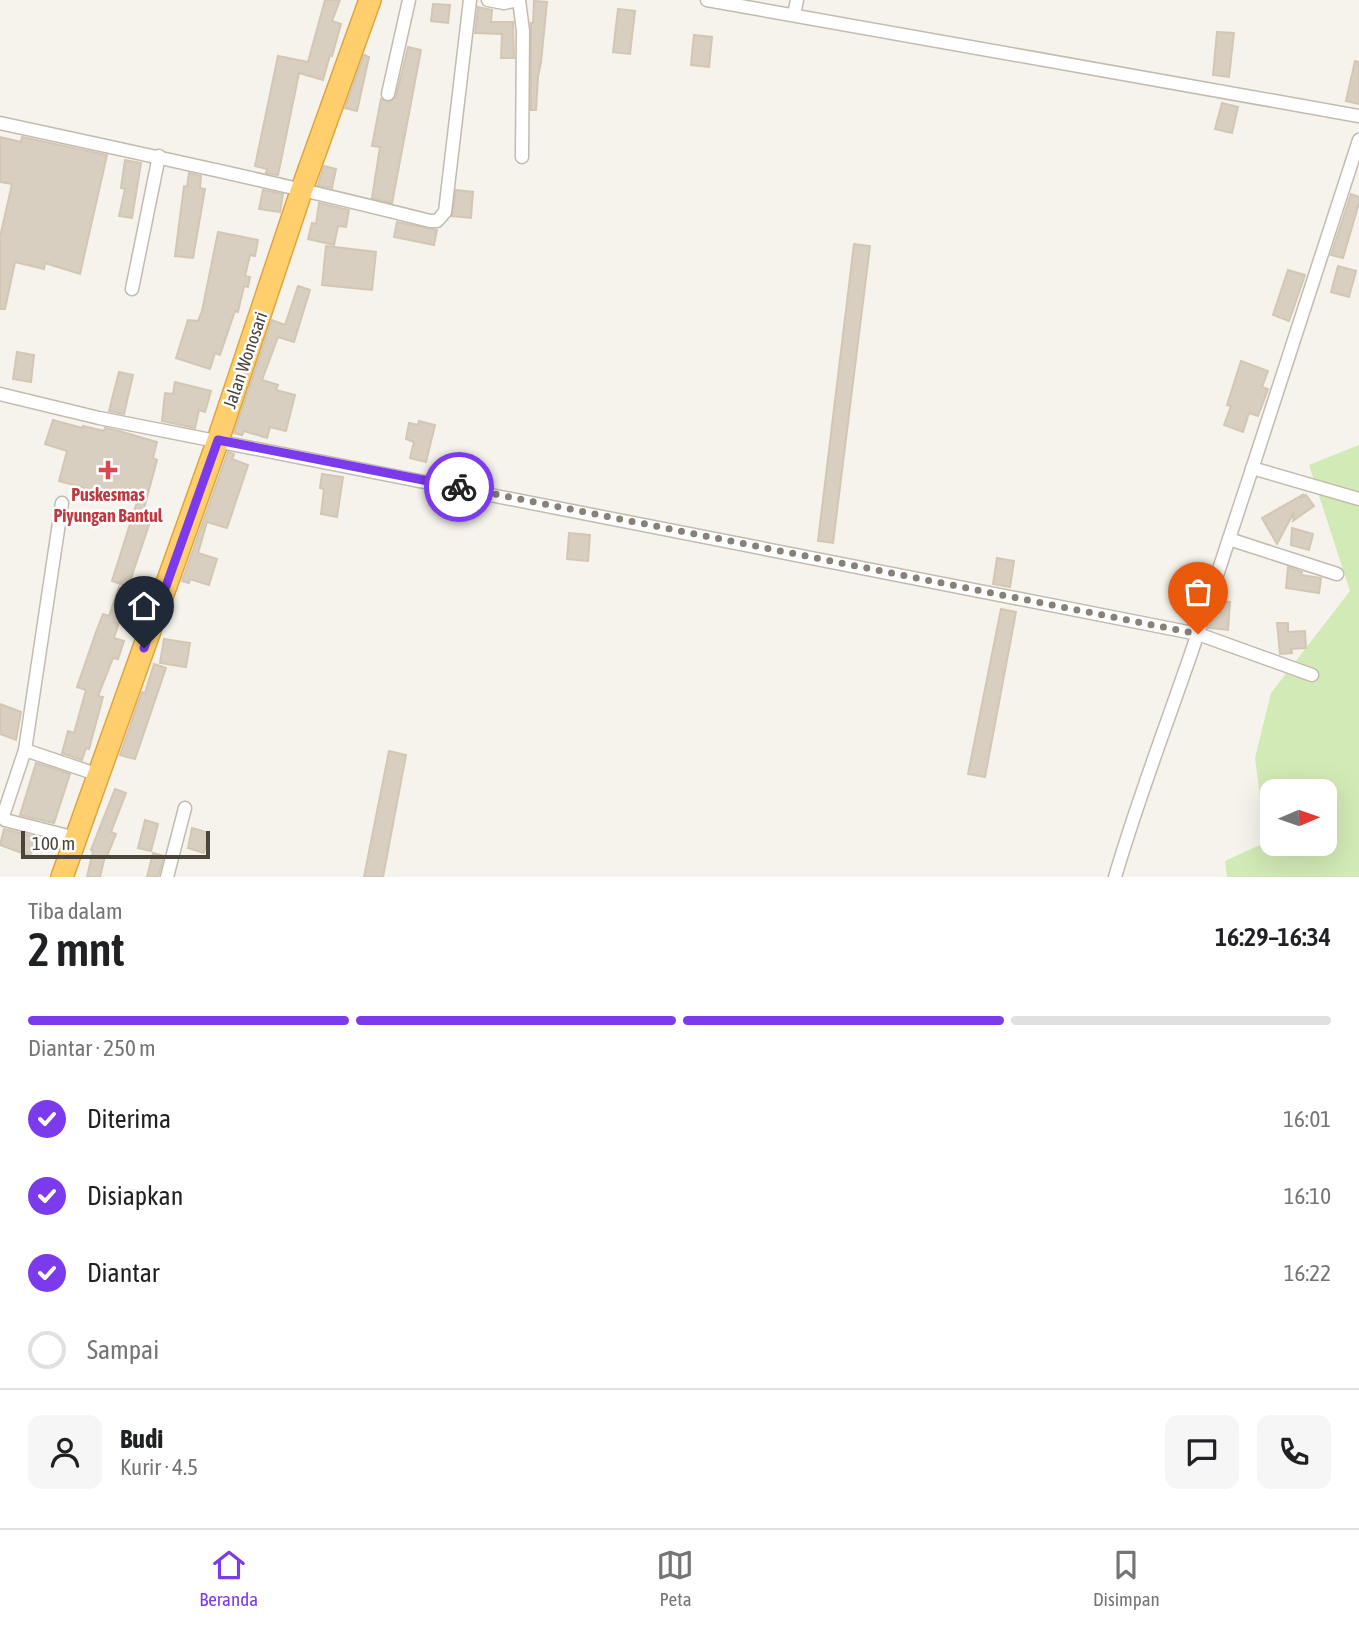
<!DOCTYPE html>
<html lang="id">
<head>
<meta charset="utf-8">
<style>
  body { margin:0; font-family:"Asap Condensed",sans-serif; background:#f6f6f6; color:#202124; height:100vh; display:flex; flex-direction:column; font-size:26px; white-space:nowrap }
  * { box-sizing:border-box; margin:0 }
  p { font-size:23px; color:#757577 }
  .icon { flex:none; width:38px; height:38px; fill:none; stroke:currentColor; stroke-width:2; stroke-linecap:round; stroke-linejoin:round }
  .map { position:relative; height:877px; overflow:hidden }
  .details { display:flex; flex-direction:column; background:#fff; flex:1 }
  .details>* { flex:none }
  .needle { width:46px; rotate:88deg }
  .tools { position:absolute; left:1260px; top:779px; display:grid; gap:14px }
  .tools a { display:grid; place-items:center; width:77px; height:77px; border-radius:14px; background:#fff; box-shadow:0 7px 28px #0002; font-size:35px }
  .scale { position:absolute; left:21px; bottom:18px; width:189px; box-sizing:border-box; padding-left:7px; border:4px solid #4b4439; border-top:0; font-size:19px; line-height:24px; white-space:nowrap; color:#4b4439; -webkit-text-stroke:5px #fff; paint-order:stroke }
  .pin { position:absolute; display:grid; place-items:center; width:60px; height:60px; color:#fff; margin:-72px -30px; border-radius:50% 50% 50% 0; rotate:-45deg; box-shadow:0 0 7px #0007 }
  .pin .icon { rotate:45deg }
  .courier { position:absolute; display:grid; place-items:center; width:70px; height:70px; margin:-35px; border:5px solid #7c3aed; border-radius:50%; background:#fff; color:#222; box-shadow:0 2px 9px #0007 }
  .headline em { font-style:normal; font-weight:600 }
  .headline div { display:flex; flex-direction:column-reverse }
  .headline { display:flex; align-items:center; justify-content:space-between; height:119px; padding:0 28px }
  h1 { font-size:46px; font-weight:600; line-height:52px }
  .bar { display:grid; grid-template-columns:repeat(4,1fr); gap:10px 7px; align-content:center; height:84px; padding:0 28px }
  .bar i { height:9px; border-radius:5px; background:#e0e0e0 }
  .bar .selected { background:#7c3aed }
  .bar p { grid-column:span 4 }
  .line { display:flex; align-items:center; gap:18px; padding:0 28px; border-top:2px solid #e0e0e0 }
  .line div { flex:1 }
  .round { display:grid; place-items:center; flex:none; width:74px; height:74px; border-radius:14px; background:#f6f6f6 }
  ol { padding:0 28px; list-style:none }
  li { display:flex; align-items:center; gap:21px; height:77px }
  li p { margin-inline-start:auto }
  li .icon { padding:7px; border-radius:50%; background:#7c3aed; color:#fff; stroke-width:4 }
  li:last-child { color:#757577 }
  li i { width:38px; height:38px; border:4px solid #e0e0e0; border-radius:50% }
  .dock { display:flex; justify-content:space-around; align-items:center; height:98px; border-top:2px solid #e0e0e0; background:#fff; font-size:19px; color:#757577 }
  .dock a { display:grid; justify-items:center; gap:4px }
  .dock .selected { color:#7c3aed }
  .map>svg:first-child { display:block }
  .green { fill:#d2eab5; fill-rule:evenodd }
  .building { fill:#d8cfc1; stroke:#d3c7b4; stroke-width:2 }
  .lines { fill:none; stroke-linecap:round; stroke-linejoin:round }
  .street-casing { stroke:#c2bbae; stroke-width:15 }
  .highway-casing { stroke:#e0a43c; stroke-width:24 }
  .street { stroke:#fff; stroke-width:12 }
  .highway { stroke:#ffcf6e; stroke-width:21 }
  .done { stroke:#878178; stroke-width:7; stroke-dasharray:0 12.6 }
  .route { stroke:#7c3aed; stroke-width:9 }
  .health-dot { fill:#e0444e; stroke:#fff; stroke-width:2.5 }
  .labels { text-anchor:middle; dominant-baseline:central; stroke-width:5; stroke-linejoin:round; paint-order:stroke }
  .street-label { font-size:18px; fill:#4b4439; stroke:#fff }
  .health-label { font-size:18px; font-weight:bold; fill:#be3a42; stroke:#fff }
</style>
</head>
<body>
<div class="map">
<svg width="1359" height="877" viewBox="0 0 1359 877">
  <rect width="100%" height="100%" fill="#f6f3ec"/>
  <!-- green -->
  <path class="green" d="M 1359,445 L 1359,877 L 1227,877 L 1225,861 L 1266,842 L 1255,758 L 1271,693 L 1350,591 L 1309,465 ZM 1272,791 L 1325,791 L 1325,844 L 1272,844 Z"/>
  <!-- building -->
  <g class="building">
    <path d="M 325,0 L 340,0 L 332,21 L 341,24 L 332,56 L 330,55 L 323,80 L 299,73 L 278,175 L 266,173 L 267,169 L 255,166 L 278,56 L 308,62 Z"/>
    <path d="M 534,1 L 547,2 L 541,62 L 538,77 L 536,110 L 531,110 L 531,23 L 533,23 Z"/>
    <path d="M 433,4 L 450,5 L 448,23 L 431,21 Z"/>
    <path d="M 478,7 L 492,10 L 491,22 L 513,22 L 514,58 L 501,58 L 502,34 L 475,33 Z"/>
    <path d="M 618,9 L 635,11 L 630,54 L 613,52 Z"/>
    <path d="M 1217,32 L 1234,33 L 1229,77 L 1213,75 Z"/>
    <path d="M 694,35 L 712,37 L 709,67 L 691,65 Z"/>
    <path d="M 408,47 L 421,50 L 392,203 L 372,198 L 380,147 L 372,146 L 381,99 L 390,102 L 396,97 Z"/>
    <path d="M 364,55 L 369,57 L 357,111 L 345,108 Z"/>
    <path d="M 1355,61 L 1359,62 L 1359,104 L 1346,101 Z"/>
    <path d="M 1222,103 L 1238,107 L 1232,133 L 1215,129 Z"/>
    <path d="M 0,137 L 21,142 L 22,137 L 107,155 L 80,274 L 45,263 L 44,269 L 15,262 L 5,309 L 0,309 L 0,237 L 12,184 L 0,182 Z"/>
    <path d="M 125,160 L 141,163 L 132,218 L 119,216 L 125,189 L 121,188 Z"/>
    <path d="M 324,166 L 336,169 L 332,188 L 318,185 Z"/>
    <path d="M 189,173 L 201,176 L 200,188 L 205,189 L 193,258 L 175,256 L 184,186 L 187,187 Z"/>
    <path d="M 263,190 L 283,194 L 280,212 L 259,209 Z"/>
    <path d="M 456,190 L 473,192 L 471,218 L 452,216 Z"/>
    <path d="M 1351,194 L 1359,197 L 1359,203 L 1343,258 L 1331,255 Z"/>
    <path d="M 319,203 L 349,210 L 346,227 L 338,226 L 334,245 L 308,239 L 312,223 L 316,224 Z"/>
    <path d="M 397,222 L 437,230 L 434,245 L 394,237 Z"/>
    <path d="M 218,232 L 258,240 L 255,256 L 250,255 L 245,276 L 250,277 L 248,287 L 244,286 L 238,312 L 235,311 L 220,355 L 215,353 L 210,369 L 176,358 L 188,320 L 198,321 L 202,311 Z"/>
    <path d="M 854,244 L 870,246 L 833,543 L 818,541 Z"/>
    <path d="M 326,246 L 376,252 L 372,290 L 322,285 Z"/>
    <path d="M 1338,266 L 1356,271 L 1349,297 L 1331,292 Z"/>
    <path d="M 1288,270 L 1305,275 L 1289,321 L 1273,315 Z"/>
    <path d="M 298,286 L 310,290 L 294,342 L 278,337 L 262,380 L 278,385 L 276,390 L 295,395 L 286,431 L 270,427 L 267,438 L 244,431 L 242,435 L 234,433 L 272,320 L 285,325 Z"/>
    <path d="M 17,352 L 34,355 L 31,382 L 13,379 Z"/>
    <path d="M 1241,361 L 1268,371 L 1262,387 L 1268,389 L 1258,416 L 1249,413 L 1243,432 L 1224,425 L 1231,406 L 1227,405 Z"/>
    <path d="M 119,372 L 133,375 L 124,414 L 109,411 Z"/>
    <path d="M 175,382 L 211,391 L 205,412 L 199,410 L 195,428 L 162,421 L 165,393 L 173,394 Z"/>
    <path d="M 53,420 L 82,428 L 83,426 L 104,431 L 105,428 L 119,431 L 157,442 L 153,458 L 157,460 L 142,516 L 151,519 L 128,587 L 112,581 L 137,502 L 59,481 L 67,451 L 45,444 Z"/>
    <path d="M 419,421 L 435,425 L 426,462 L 410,458 L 414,442 L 406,439 L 409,423 L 418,425 Z"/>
    <path d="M 228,452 L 234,454 L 232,459 L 248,465 L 227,528 L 207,522 L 198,553 L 217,559 L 209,585 L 190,579 L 189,583 L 182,581 Z"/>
    <path d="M 322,474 L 343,477 L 337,517 L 321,514 L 324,489 L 320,488 Z"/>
    <path d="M 1304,494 L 1302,497 L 1306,495 L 1314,506 L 1293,521 L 1294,512 L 1277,544 L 1262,518 Z"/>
    <path d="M 1292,528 L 1313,534 L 1309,550 L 1291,545 Z"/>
    <path d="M 569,533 L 590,535 L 588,561 L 567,559 Z"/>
    <path d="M 997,558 L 1014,561 L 1010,587 L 993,584 Z"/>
    <path d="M 1288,567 L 1302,572 L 1301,575 L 1321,578 L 1319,593 L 1286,588 Z"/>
    <path d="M 119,587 L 129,591 L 114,638 L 124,641 L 118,659 L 113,658 L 98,696 L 103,697 L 89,749 L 86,748 L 82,760 L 62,753 L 68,731 L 74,733 L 86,690 L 77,687 L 96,632 L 103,614 L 109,616 Z"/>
    <path d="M 1220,601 L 1230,602 L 1228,630 L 1209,628 L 1215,608 L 1219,609 Z"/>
    <path d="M 1001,609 L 1016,612 L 985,777 L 968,774 Z"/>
    <path d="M 1277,623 L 1288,623 L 1288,632 L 1305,631 L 1306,648 L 1291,649 L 1292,653 L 1280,654 Z"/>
    <path d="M 164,639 L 190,643 L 186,667 L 160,663 Z"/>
    <path d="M 154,664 L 166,668 L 135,759 L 120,755 L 142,692 L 145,693 Z"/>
    <path d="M 0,704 L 21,712 L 16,740 L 0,734 Z"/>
    <path d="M 389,751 L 406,755 L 383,877 L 364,877 Z"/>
    <path d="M 36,763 L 70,774 L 54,823 L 20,815 Z"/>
    <path d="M 115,789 L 126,793 L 111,832 L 116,834 L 107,856 L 105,856 L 100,877 L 87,877 L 93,851 L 91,850 Z"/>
    <path d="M 145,820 L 158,824 L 151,851 L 138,848 Z"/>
    <path d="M 192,828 L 209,833 L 204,853 L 188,848 Z"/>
    <path d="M 4,829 L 36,837 L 30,856 L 0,845 Z"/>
    <path d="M 153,853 L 164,856 L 158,877 L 147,877 Z"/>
  </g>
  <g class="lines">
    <defs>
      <g id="street">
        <path d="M 488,0 L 504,3 L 519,0"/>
        <path d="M 519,0 L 523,31 L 522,157"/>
        <path d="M 707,0 L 1359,116"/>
        <path d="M 794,15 L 797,0"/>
        <path d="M 388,94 L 409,0"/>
        <path d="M 0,123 C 144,154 288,185 430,221 L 437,221 L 445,212 L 470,0"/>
        <path d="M 132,289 L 159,156"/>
        <path d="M 0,394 L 99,418 L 1198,634 L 1312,675"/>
        <path d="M 1252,468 L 1359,499"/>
        <path d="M 62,503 L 25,750 L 3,816 L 5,820 L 76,838"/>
        <path d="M 1229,539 L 1337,574"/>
        <path d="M 25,750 L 99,775"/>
        <path d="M 167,877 L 185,808"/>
        <path d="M 1115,877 C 1139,795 1170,716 1197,636 C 1252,471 1305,305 1359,140"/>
      </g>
      <path id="highway" d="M 62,877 L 218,440 L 302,189 L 370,0"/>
    </defs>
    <!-- street casing -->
    <use href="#street" class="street-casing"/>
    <!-- highway casing -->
    <use href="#highway" class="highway-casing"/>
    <!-- street -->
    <use href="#street" class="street"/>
    <!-- highway -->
    <use href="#highway" class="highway"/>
  </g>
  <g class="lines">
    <!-- done -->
    <path class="done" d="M 459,487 L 1198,634"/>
    <!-- route -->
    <path class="route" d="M 144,648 L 218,440 L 459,487"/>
  </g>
  <!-- markers -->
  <path class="health-dot" d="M104.5 459.5h7v7h7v7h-7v7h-7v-7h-7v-7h7z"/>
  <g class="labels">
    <!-- street labels -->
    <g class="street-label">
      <text transform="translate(245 360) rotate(-71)">Jalan Wonosari</text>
    </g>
    <!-- health labels -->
    <g class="health-label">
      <text x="108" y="494">Puskesmas<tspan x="108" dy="21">Piyungan Bantul</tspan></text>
    </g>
  </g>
</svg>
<div class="tools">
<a><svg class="needle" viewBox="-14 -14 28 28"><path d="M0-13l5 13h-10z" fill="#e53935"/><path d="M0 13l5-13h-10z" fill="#757577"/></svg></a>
</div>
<div class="scale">100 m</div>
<div class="pin" style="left:1198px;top:634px;background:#ea580c"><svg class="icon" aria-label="bag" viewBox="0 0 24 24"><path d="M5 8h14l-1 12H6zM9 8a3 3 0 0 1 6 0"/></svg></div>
<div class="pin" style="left:144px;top:648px;background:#1f2937"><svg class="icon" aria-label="home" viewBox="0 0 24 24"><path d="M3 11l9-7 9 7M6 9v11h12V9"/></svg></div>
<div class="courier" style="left:459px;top:487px"><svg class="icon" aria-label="bike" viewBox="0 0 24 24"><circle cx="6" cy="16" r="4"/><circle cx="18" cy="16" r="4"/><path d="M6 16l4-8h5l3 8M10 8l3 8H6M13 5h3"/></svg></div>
</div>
<section class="details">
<div class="headline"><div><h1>2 mnt</h1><p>Tiba dalam</p></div><em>16:29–16:34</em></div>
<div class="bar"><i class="selected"></i><i class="selected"></i><i class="selected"></i><i></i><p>Diantar · 250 m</p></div>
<ol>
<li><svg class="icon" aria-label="check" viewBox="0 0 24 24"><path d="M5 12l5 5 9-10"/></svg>Diterima<p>16:01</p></li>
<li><svg class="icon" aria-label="check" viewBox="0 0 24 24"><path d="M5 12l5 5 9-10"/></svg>Disiapkan<p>16:10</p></li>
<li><svg class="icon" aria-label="check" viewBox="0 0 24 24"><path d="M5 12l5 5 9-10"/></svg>Diantar<p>16:22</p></li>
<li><i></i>Sampai</li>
</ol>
<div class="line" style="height:126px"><a class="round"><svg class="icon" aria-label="person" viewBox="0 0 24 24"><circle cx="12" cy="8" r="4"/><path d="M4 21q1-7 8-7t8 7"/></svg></a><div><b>Budi</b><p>Kurir · 4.5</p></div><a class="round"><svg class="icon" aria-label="chat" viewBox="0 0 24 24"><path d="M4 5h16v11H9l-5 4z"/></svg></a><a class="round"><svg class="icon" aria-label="phone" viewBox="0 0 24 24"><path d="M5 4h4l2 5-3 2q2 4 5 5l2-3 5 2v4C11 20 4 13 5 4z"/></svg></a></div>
</section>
<nav class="dock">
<a class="selected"><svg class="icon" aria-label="home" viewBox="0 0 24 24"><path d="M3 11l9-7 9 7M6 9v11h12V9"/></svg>Beranda</a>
<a><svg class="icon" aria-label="map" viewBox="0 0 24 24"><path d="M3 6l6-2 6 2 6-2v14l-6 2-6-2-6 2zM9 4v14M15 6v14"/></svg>Peta</a>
<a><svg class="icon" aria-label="saved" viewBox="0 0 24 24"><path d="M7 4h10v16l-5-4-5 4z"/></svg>Disimpan</a>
</nav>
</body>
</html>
